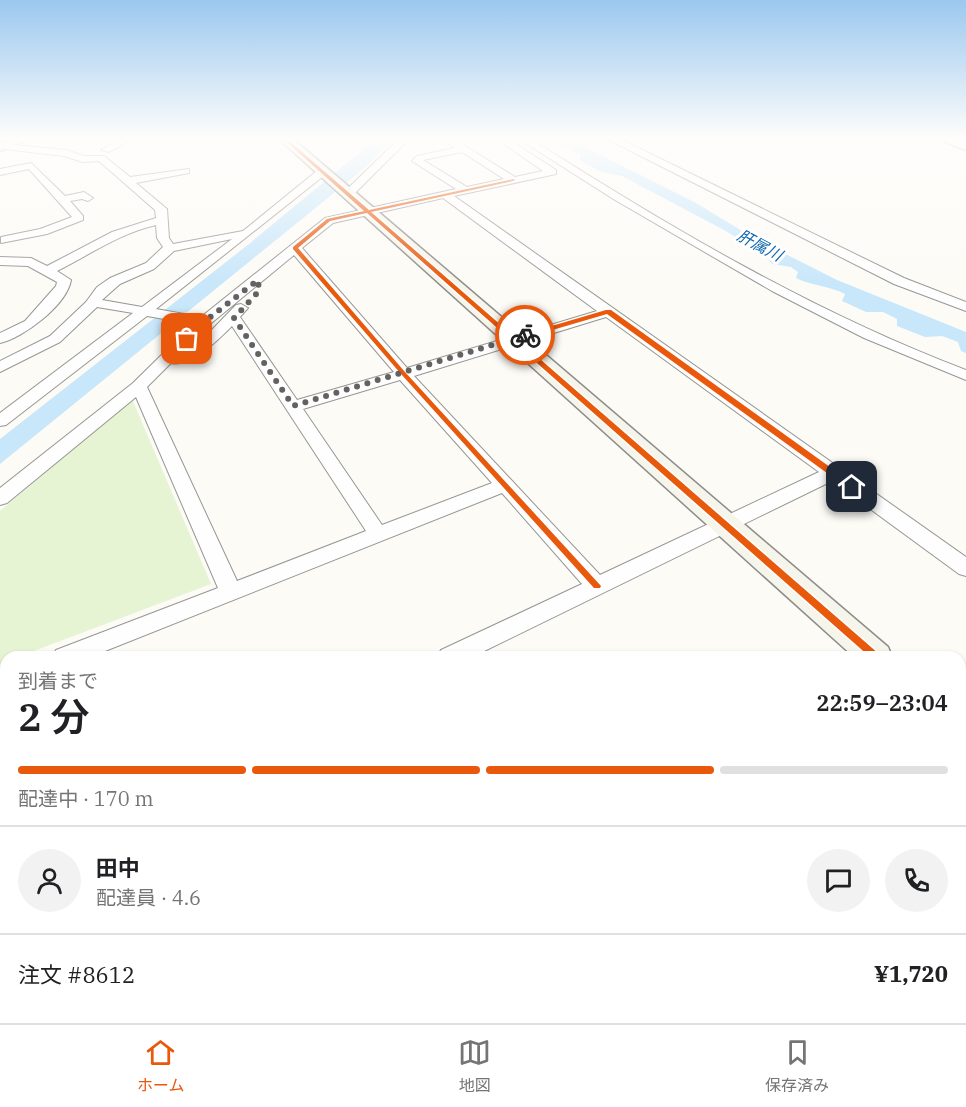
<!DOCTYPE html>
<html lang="ja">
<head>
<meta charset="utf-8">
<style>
  body { margin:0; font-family:"IBM Plex Serif","Noto Sans JP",serif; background:#f2f2f2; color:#202124; height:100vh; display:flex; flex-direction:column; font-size:22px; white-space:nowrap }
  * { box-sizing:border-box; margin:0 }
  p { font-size:20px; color:#757577 }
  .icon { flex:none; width:33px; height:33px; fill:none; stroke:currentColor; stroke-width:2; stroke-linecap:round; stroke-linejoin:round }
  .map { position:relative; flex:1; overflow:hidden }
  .sheet { position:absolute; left:0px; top:651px; width:966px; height:372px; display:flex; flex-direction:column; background:#fff; border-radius:18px 18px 0 0; box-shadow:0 2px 4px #0004 }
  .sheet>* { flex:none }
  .pin { position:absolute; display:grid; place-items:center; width:51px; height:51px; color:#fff; margin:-26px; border-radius:12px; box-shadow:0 3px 9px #0006 }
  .courier { position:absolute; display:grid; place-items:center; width:60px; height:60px; margin:-30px; border:4px solid #ea580c; border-radius:50%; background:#fff; color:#222; box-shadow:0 2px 8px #0007 }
  .overview em { font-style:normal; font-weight:600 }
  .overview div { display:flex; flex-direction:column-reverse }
  .overview { display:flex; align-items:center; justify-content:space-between; height:102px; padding:0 18px }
  h1 { font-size:39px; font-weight:600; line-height:45px }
  .bar { display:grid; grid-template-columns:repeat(4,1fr); gap:9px 6px; align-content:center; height:72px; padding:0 18px }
  .bar i { height:8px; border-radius:4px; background:#e0e0e0 }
  .bar .selected { background:#ea580c }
  .bar p { grid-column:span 4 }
  .line { display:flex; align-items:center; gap:15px; padding:0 18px; border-top:2px solid #e0e0e0 }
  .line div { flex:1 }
  .round { display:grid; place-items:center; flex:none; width:63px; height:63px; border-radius:32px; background:#f2f2f2 }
  .tabs { display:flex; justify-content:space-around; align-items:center; height:84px; border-top:2px solid #e0e0e0; background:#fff; font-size:16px; color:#757577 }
  .tabs a { display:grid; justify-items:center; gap:3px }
  .tabs .selected { color:#ea580c }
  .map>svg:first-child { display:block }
  .green { fill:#e6f4d4 }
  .water { fill:#c9e7fa }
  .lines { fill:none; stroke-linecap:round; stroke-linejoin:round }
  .street-casing { stroke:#969694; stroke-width:2 }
  .secondary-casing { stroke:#8d8c8a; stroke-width:3 }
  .street { fill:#fffefe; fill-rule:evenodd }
  .secondary { fill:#f6f5eb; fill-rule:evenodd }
  .cycleway-casing { stroke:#fff; stroke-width:3 }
  .cycleway { fill:#e8590c; fill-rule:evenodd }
  .route { fill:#ea580c }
  .done { stroke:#636260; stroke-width:6; stroke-dasharray:0 10.8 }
  .labels { text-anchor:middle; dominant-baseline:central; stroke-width:6; stroke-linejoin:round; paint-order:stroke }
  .far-water-label { font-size:16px; font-style:italic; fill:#0d66ae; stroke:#fff }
</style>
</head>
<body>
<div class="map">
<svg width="966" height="1023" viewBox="0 0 966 1023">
  <rect width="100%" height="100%" fill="#fcfbf6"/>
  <!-- green -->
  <path class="green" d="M 132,399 L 211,584 L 18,657 L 6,657 L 6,662 L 0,664 L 0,511 Z"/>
  <!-- water -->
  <g class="water">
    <path d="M 376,139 L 394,139 L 361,171 L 0,464 L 0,439 L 249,244 Z"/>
    <path d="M 551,139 L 569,139 L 696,203 L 752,237 L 837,280 L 966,332 L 966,353 L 961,351 L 958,342 L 942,336 L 925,337 L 897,326 L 897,319 L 883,312 L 866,312 L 842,301 L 845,294 C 829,286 813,286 796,278 L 798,272 L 791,267 L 772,264 L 764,254 L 724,230 L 622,176 L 601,172 L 580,160 L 580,155 Z"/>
  </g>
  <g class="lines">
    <defs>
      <g id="street">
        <path d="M 121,139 L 133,139 L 109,152 L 101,150 Z"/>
        <path d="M 399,139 L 409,139 L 351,197 L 343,197 L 343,193 Z"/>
        <path d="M 442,139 L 454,139 L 515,177 L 543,171 L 497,139 L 508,139 L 556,170 L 556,174 L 454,196 L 966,557 L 966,576 L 959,574 L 832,481 L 472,657 L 437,657 L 441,650 L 582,584 L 502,493 L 90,657 L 52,657 L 56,650 L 218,588 L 136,397 L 7,503 L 0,505 L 0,488 L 133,383 L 193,324 L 147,316 L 6,425 L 0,426 L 0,413 L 133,313 L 97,307 L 60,342 L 0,372 L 0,361 L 50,336 L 86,302 L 97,287 L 110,278 L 146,263 L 163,247 L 157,238 L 156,225 C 120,233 89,255 57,271 L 71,280 C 67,305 23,338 0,343 L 0,333 L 25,321 L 56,286 L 57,282 L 28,266 L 0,265 L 0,257 L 31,258 L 47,266 L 112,232 L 156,218 L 155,210 L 99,161 L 83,162 L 64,156 L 5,149 L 0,146 L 2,144 L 66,150 L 84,156 L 104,156 L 130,177 L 189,169 L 189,173 L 136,183 L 167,209 L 169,238 L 173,244 L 243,231 L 318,170 L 326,170 L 326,174 L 156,309 L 201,317 L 325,218 L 456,189 L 412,161 L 417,156 L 455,148 ZM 462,152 L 504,179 L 467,187 L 423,160 ZM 443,198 L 597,311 L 407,368 L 302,248 L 333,223 ZM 232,239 L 142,307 L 102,300 L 120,284 L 154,269 L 174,251 ZM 294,255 L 394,372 L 297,400 L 240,317 L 248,308 L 241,304 L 236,305 L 202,340 L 185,349 L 209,325 ZM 606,317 L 819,472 L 600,575 L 414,376 ZM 232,326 L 366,531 L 237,581 L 147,387 L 171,363 C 190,368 219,339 232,326 ZM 400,380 L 492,483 L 382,525 L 303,409 Z"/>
        <path d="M 519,139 L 531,139 C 669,227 813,312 966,370 L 966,380 L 864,338 L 772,291 L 615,200 Z"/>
        <path d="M 607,139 L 620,139 L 904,278 L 966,302 L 966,311 L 894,284 Z"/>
        <path d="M 31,163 L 65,196 L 84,192 L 93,198 L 88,201 L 82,199 L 70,201 L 83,216 L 83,220 L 47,234 L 1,243 L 1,237 L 40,229 L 72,217 L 29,169 L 0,175 L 0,169 Z"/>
        <path d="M 6,669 L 6,690 L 0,692 L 0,671 Z"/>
        <path d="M 6,847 L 6,877 L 0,880 L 0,850 Z"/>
        <path d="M 966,898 L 966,931 L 960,933 L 960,900 Z"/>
        <path d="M 960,975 L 966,977 L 966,1014 L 960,1012 Z"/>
        <path d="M 74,1017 L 108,1017 L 109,1023 L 75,1023 Z"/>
        <path d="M 236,1017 L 277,1017 L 274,1023 L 233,1023 Z"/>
        <path d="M 589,1017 L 624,1017 L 627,1023 L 592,1023 Z"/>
        <path d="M 822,1017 L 860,1017 L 857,1023 L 819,1023 Z"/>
      </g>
      <g id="secondary">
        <path d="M 11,139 L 30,139 L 0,151 L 0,143 Z"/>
        <path d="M 279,139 L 293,139 L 888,647 L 892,657 L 854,657 Z"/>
        <path d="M 944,139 L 966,141 L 966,150 L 945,142 Z"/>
        <path d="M 960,715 L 966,717 L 966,752 L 960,750 Z"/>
      </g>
    </defs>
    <!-- street casing -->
    <use href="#street" class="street-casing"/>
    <!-- secondary casing -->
    <use href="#secondary" class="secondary-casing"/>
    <!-- street -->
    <use href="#street" class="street"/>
    <!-- secondary -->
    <use href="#secondary" class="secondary"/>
    <defs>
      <path id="cycleway" d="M 283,139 L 287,139 L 369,210 L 514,179 L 515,180 L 513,181 L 371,212 L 879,654 L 881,657 L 870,657 L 367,213 L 330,221 L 298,248 L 405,372 L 601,586 L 600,588 L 594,588 L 401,374 L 293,249 L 293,247 L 327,219 L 364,211 Z"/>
    </defs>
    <!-- cycleway casing -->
    <use href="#cycleway" class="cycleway-casing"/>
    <!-- cycleway -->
    <use href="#cycleway" class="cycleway"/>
  </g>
  <!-- sky -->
  <linearGradient id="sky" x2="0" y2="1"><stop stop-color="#9bc8ef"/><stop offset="0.49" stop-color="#fefdfb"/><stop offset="1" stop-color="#fefdfb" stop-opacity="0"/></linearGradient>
  <rect width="966" height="282" fill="url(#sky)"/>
  <!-- route -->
  <path class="route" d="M 606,310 L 611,310 L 855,485 L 855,489 L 849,489 L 607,314 L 525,338 L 521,335 Z"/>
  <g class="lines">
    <!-- done -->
    <path class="done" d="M 187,339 L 204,322 L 258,280 L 259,291 L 234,318 L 293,406 L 525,335"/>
  </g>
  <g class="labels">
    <!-- far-water labels -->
    <g class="far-water-label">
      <text transform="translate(760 245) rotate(28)">肝属川</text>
    </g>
  </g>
</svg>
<div class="pin" style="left:187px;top:339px;background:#ea580c"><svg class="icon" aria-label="bag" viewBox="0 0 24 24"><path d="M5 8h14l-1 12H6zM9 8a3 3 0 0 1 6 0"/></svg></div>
<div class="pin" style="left:852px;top:487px;background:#1f2937"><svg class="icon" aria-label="home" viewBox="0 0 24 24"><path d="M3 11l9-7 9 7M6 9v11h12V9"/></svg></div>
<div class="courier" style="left:525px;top:335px"><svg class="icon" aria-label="bike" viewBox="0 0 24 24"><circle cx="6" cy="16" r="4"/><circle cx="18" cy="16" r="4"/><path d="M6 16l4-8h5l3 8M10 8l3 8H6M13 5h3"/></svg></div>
<section class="sheet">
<div class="overview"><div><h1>2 分</h1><p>到着まで</p></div><em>22:59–23:04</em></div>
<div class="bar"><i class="selected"></i><i class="selected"></i><i class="selected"></i><i></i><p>配達中 · 170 m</p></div>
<div class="line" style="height:108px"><a class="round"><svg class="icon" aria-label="person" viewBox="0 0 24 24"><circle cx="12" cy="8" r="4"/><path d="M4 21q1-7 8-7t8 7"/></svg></a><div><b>田中</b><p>配達員 · 4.6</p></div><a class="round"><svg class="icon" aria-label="chat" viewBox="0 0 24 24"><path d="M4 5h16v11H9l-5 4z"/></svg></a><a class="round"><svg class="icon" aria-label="phone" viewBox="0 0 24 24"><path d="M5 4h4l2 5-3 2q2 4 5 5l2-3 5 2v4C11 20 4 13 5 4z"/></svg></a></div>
<div class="line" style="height:78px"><div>注文 #8612</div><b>¥1,720</b></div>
</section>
</div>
<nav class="tabs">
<a class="selected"><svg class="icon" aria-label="home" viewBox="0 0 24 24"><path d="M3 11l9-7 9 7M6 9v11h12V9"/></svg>ホーム</a>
<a><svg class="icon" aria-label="map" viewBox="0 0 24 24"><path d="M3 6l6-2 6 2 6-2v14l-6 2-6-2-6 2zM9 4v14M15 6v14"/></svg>地図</a>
<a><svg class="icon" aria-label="saved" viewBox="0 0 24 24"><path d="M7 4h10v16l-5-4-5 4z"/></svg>保存済み</a>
</nav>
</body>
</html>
